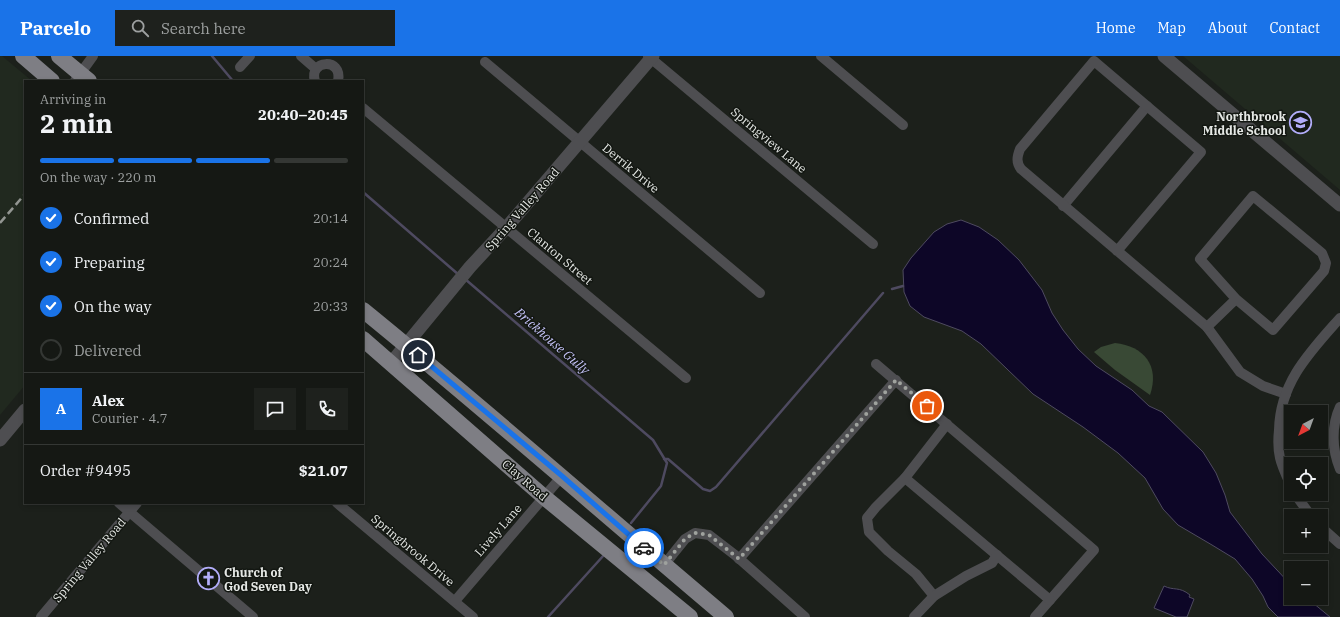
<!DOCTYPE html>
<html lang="en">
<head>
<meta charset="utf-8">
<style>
  body { margin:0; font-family:"IBM Plex Serif",serif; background:#1e211d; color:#f1f3f6; height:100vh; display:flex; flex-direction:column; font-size:15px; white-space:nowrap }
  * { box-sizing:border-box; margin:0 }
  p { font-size:13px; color:#9da0a0 }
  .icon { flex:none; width:22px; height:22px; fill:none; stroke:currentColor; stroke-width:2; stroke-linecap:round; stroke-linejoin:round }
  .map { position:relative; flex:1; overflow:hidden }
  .sheet { position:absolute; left:24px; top:24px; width:340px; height:424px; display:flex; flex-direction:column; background:#151814; border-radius:0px; box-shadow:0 2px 6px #0003,0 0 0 1px #343734 }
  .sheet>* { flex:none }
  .needle { width:26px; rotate:221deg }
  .tools { position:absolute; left:1284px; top:349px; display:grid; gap:8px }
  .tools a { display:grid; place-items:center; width:44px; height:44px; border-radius:0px; background:#151814; box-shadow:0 2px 6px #0003,0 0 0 1px #343734; font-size:20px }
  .pin { position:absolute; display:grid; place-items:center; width:34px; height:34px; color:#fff; margin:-17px; border:2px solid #fff; border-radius:50%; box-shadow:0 1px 4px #0007 }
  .courier { position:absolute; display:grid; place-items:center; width:40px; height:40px; margin:-20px; border:3px solid #1a73e8; border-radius:50%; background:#fff; color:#222; box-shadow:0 1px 5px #0007 }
  .headline em { font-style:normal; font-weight:700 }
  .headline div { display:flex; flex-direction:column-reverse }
  .headline { display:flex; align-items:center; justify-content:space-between; height:68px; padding:0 16px }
  h1 { font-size:26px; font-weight:700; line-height:30px }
  .bar { display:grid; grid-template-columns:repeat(4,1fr); gap:6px 4px; align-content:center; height:48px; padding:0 16px }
  .bar i { height:5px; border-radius:3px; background:#343734 }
  .bar .active { background:#1a73e8 }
  .bar p { grid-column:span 4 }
  .line { display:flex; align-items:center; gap:10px; padding:0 16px; border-top:1px solid #343734 }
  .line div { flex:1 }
  .round { display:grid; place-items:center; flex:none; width:42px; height:42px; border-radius:0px; background:#1e211d }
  ol { padding:0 16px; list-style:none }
  li { display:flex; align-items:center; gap:12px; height:44px }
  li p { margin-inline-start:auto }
  li .icon { padding:4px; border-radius:50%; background:#1a73e8; color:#fff; stroke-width:4 }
  li:last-child { color:#9da0a0 }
  li i { width:22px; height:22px; border:2px solid #343734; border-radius:50% }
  header { display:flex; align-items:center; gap:24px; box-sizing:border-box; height:56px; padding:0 20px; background:#1a73e8; color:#fff }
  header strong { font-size:19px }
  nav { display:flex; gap:22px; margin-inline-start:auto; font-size:14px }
  .search { width:280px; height:36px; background:#1e211d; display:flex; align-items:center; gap:10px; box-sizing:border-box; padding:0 14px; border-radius:0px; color:#9da0a0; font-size:15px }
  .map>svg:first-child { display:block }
  .built { fill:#21291f }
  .green { fill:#394935 }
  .water { fill:#0d0627; stroke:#4e4a60 }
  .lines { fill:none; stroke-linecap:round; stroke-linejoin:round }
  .stream { stroke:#4e4a60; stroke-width:2.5 }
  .minor { stroke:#4e4e51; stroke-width:10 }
  .tertiary { stroke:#4e4e51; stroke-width:13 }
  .primary { stroke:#7e7e84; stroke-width:16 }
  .rail { stroke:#939692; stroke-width:2.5; stroke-dasharray:8 4; stroke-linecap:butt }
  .done { stroke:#9fa29e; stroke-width:4; stroke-dasharray:0 7.2 }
  .route { stroke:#1a73e8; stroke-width:5 }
  .labels { text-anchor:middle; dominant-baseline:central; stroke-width:3; stroke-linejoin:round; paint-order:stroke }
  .poi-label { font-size:12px; font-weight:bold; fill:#e5e8e5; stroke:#131712; text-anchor:end }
  .street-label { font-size:12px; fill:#e5e8e5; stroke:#131712 }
  .water-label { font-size:13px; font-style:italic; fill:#c4c2f8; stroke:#131712 }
</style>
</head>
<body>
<header>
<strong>Parcelo</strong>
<div class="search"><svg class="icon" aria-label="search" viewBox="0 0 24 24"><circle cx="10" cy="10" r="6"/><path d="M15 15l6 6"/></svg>Search here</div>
<nav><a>Home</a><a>Map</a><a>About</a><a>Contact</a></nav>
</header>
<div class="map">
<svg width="1340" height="561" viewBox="0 0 1340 561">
  <rect width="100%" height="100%" fill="#1c201b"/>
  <!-- built -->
  <g class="built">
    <path d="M 0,0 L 2,0 L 32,25 L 25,25 L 25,329 L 0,359 Z"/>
    <path d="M 1183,0 L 1340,0 L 1340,134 Z"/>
  </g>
  <!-- green -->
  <path class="green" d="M 1115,287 C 1144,290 1160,310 1150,339 L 1115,314 L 1094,296 L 1101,291 Z"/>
  <!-- water -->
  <g class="water">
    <path d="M 961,164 L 979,171 L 998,184 L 1019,204 L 1042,234 L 1052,257 L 1063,274 L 1078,293 L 1096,310 L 1132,334 L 1149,350 L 1162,356 L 1203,396 L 1216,417 L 1225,439 L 1230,456 L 1262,498 L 1291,529 L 1291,542 L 1307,542 L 1330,561 L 1278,561 L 1268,551 L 1263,540 L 1252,523 L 1235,503 L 1212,489 L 1178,469 L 1163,453 L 1145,422 L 1118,397 L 1083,371 L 1033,338 L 981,288 L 962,275 L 924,261 L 910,250 L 904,236 L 903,214 L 911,202 L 934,176 L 947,168 Z"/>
    <path d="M 1164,530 C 1174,535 1179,530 1190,539 L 1189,541 L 1194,543 L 1187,561 L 1176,561 L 1154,552 Z"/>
  </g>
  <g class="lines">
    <!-- stream -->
    <g class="stream">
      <path d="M 212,0 L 233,25"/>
      <path d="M 363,136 L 459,219"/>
      <path d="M 465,223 L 653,384 L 667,407 L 661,430 L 631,467"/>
      <path d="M 892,233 L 903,230"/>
      <path d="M 664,403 L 668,403 L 703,433 L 710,435 L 716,431 L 883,237"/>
      <path d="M 548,561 L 604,499"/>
    </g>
    <!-- minor -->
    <g class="minor">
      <path d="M 301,0 L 316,13"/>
      <path d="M 648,0 L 873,188"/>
      <path d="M 821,0 L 903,69"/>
      <path d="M 485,6 L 760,237"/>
      <path d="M 240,11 L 250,0"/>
      <path d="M 75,25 L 93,0"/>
      <path d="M 315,25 C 308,4 343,1 338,25"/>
      <path d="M 363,52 L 686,322"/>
      <path d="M 1063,150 L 1147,50"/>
      <path d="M 1117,195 L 1201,96 L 1094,5 L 1020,93 C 1017,101 1016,106 1021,113 L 1207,271 L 1240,316 L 1263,330 L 1286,338"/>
      <path d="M 1207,271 L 1236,243 L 1200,203 L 1253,140 L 1322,197 L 1326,207 L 1324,215 L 1273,274 L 1236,243"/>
      <path d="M 876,308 L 1094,494 L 1035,561"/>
      <path d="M 1340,351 C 1331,370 1332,394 1340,413"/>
      <path d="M 905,422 L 1050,544"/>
      <path d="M 1291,430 C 1287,421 1282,411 1280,402 C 1278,393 1278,383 1279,374 C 1280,326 1310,296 1340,262"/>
      <path d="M 1295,438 L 1311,460"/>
      <path d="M 119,447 L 253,561"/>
      <path d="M 337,447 L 473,561"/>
      <path d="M 1321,471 L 1340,488"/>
      <path d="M 739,503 L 896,324"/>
      <path d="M 664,509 L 685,483 L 695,477 L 709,479 L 735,499 L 805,561"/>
      <path d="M 934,540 L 916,518 L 888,495 L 869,476 L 867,462 L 876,451 L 905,422 L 947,368"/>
      <path d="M 455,545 L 562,420"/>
      <path d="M 41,561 L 137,447"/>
      <path d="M 914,561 L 934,540 L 966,520 L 992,507 L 997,499"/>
    </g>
    <!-- tertiary -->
    <g class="tertiary">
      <path d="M 1164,0 L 1340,149"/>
      <path d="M 391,307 L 470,211 L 506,172 L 653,0"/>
      <path d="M 0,384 L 25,354"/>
    </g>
    <!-- primary -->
    <g class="primary">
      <path d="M 23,0 L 52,25"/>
      <path d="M 59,0 L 89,25"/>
      <path d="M 363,254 C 486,354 605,459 726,561"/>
      <path d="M 363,283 L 544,441 L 690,561"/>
    </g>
    <!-- rail -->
    <path class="rail" d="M 0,167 L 25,138"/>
  </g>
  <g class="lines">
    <!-- done -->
    <path class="done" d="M 644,492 L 664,509 L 685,483 L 695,477 L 709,479 L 739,503 L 896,324 L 927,350"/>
    <!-- route -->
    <path class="route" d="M 418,299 L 562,420 L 644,492"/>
  </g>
  <!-- icons -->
  <defs>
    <symbol id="school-ring" viewBox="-11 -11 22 22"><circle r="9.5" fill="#131712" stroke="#b2adf9" stroke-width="1.5"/><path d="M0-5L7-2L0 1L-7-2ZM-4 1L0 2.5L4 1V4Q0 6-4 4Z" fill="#b2adf9"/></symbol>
    <symbol id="church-ring" viewBox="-11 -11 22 22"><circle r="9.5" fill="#131712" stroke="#b2adf9" stroke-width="1.5"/><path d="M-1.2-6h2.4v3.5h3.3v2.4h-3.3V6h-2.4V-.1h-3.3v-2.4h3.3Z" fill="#b2adf9"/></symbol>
  </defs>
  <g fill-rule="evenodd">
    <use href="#school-ring" x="1288" y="54" width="25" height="25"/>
    <use href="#church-ring" x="196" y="510" width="25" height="25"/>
  </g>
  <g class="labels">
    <!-- poi labels -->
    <g class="poi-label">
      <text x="1286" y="60">Northbrook<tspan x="1286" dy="14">Middle School</tspan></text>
      <text x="224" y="516" text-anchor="start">Church of<tspan x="224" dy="14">God Seven Day</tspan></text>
    </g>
    <!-- street labels -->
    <g class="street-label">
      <text transform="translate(769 84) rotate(40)">Springview Lane</text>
      <text transform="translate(631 112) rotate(40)">Derrik Drive</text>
      <text transform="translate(522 153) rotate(-49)">Spring Valley Road</text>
      <text transform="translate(560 200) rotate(40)">Clanton Street</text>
      <text transform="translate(525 424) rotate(41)">Clay Road</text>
      <text transform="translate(498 474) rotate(-49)">Lively Lane</text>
      <text transform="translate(413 494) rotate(40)">Springbrook Drive</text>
      <text transform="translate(89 504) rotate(-50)">Spring Valley Road</text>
    </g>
    <!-- water labels -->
    <g class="water-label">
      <text transform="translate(552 285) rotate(41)">Brickhouse Gully</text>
    </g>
  </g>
</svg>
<div class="tools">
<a><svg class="needle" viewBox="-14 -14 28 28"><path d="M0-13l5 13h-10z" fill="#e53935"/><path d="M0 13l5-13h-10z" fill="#9da0a0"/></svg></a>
<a><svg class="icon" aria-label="locate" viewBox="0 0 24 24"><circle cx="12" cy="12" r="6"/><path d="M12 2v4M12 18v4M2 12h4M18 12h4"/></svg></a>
<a>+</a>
<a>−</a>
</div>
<div class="pin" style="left:927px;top:350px;background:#ea580c"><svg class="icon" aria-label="bag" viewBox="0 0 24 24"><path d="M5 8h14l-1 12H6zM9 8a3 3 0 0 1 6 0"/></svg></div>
<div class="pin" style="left:418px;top:299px;background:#1f2937"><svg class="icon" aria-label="home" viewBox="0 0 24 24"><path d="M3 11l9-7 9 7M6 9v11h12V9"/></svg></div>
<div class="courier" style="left:644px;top:492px"><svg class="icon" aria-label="car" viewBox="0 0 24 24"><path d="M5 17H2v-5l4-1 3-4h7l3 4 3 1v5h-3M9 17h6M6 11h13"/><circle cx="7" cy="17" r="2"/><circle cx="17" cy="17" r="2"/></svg></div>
<section class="sheet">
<div class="headline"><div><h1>2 min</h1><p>Arriving in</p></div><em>20:40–20:45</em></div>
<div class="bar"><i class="active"></i><i class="active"></i><i class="active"></i><i></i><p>On the way · 220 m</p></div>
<ol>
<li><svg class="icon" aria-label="check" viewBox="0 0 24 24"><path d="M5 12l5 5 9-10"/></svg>Confirmed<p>20:14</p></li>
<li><svg class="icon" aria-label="check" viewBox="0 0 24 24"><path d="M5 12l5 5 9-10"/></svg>Preparing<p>20:24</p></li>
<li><svg class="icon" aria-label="check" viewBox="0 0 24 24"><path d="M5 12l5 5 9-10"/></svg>On the way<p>20:33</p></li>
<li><i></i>Delivered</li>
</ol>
<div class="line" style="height:72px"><b class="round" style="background:#1a73e8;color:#fff">A</b><div><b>Alex</b><p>Courier · 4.7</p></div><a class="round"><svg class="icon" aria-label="chat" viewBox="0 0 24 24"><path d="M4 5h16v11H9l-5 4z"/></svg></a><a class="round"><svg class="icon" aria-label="phone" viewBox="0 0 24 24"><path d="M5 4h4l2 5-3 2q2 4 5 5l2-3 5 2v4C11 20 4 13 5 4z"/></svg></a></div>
<div class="line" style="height:52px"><div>Order #9495</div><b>$21.07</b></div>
</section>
</div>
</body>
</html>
